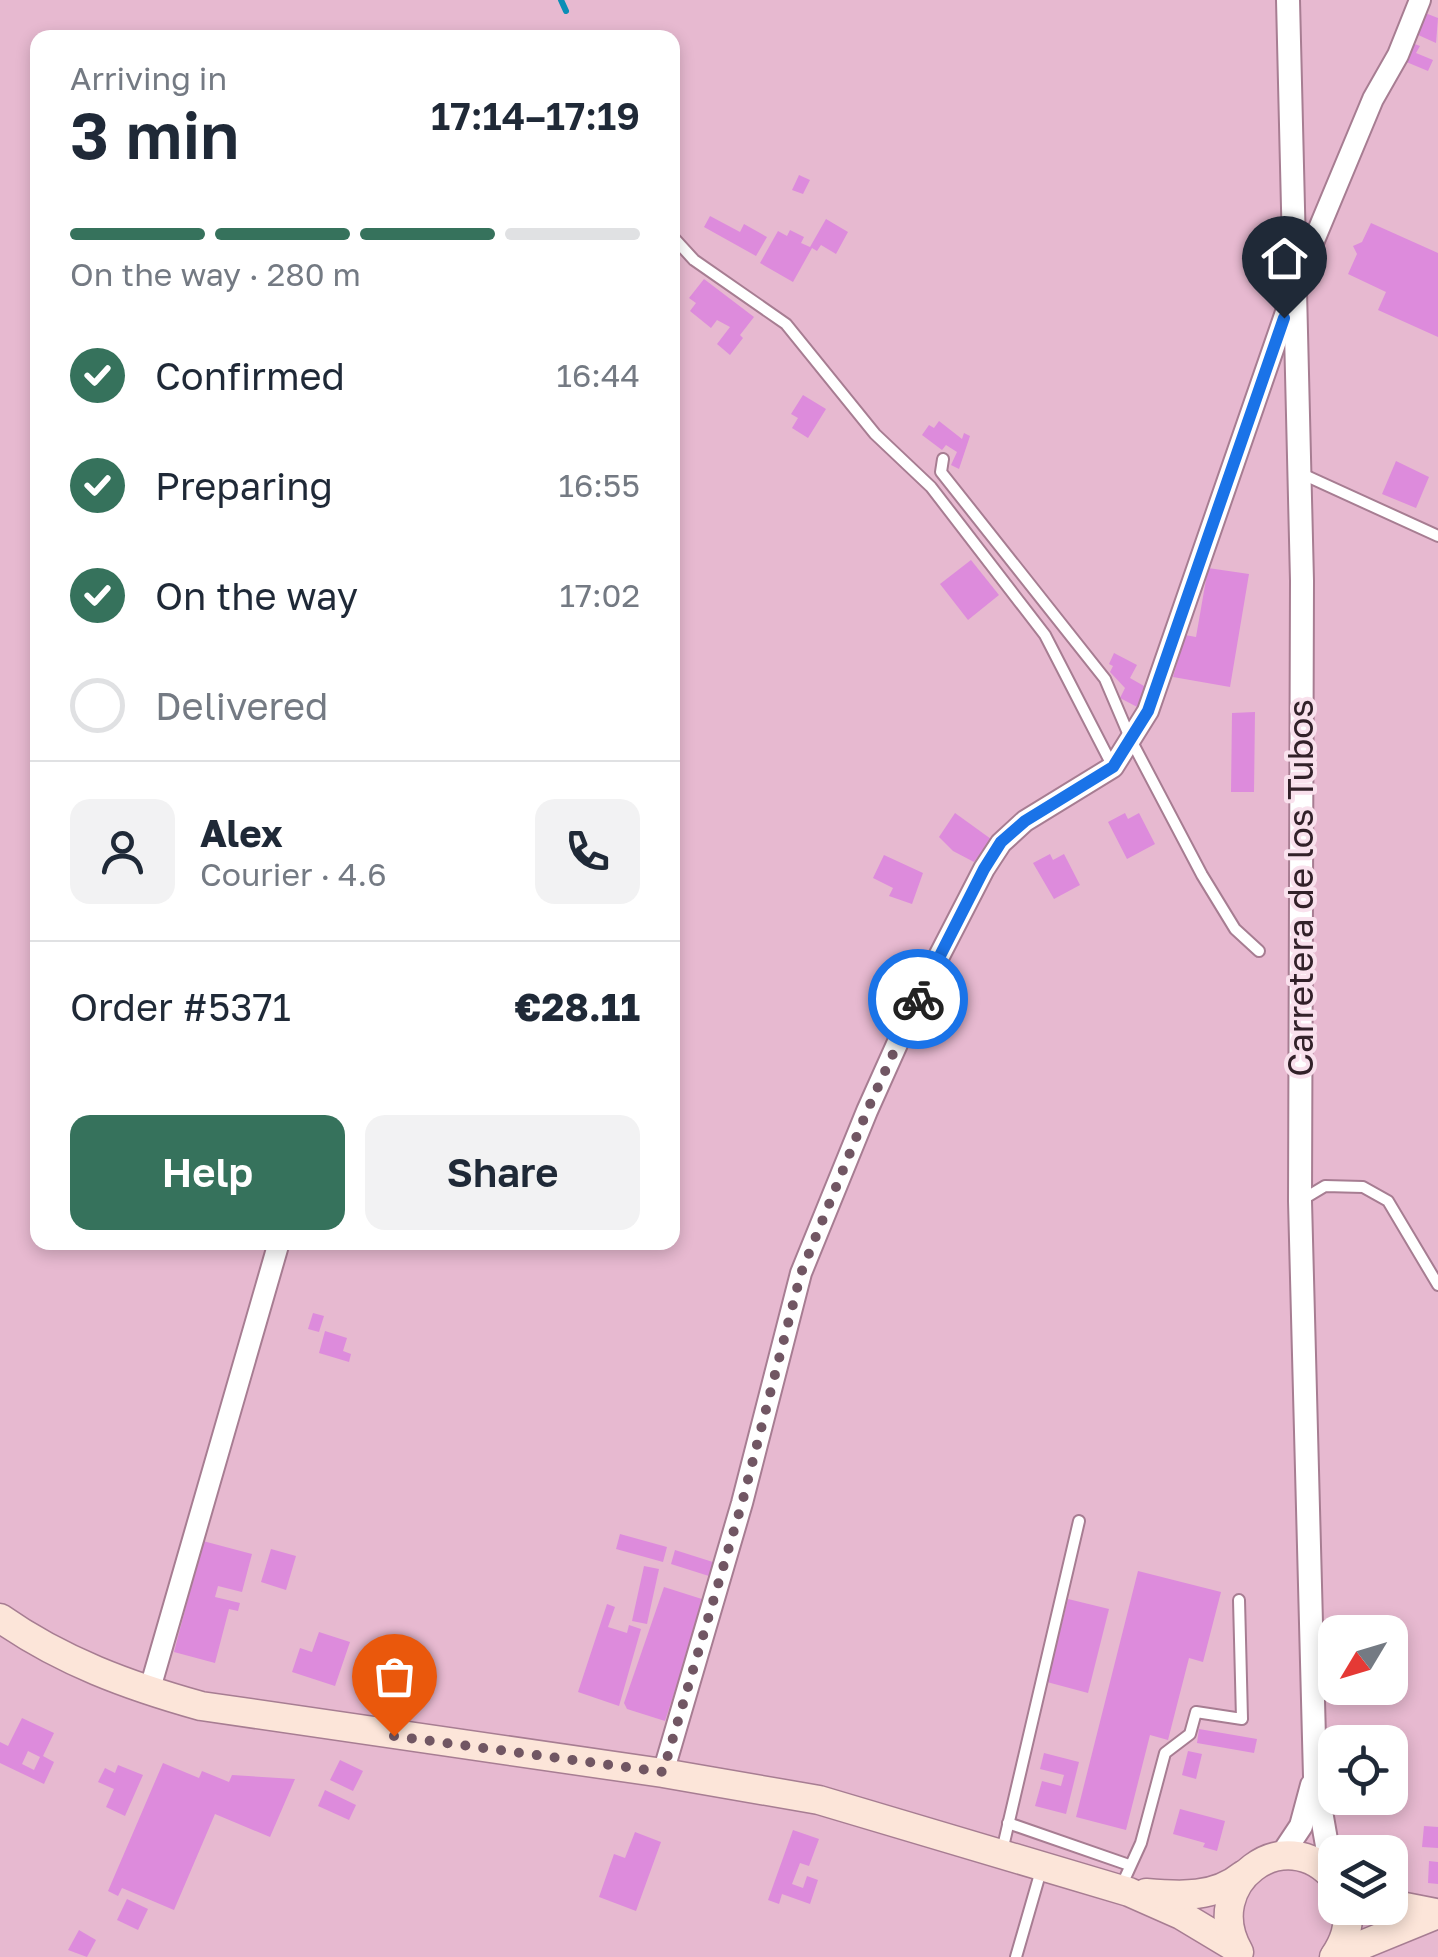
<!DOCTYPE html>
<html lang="en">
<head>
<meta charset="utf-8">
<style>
  body { margin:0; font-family:"Golos Text",sans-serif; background:#f2f2f3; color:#1f2937; height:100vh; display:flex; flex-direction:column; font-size:38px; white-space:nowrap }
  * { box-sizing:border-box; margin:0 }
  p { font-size:32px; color:#747a83 }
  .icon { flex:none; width:55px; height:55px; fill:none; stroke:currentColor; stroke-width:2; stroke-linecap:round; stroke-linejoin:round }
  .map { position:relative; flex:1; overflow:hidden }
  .panel { position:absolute; left:30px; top:30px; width:650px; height:1220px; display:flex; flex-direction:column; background:#fff; border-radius:20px; box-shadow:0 5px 15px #0003 }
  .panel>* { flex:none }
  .needle { width:65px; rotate:232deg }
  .buttons { position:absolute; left:1318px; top:1615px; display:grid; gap:20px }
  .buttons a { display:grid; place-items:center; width:90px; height:90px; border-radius:20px; background:#fff; box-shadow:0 5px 15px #0003; font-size:50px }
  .pin { position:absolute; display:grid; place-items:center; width:85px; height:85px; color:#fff; margin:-102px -42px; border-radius:50% 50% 50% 0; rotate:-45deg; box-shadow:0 0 10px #0007 }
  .pin .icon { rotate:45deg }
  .courier { position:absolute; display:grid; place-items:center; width:100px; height:100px; margin:-50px; border:8px solid #1a73e8; border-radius:50%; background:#fff; color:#222; box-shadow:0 2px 12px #0007 }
  .head em { font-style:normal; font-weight:600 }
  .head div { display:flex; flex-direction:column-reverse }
  .head { display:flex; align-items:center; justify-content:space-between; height:170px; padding:0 40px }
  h1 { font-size:65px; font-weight:600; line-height:75px }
  .bar { display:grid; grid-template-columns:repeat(4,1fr); gap:15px 10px; align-content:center; height:120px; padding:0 40px }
  .bar i { height:12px; border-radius:8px; background:#e0e1e3 }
  .bar .active { background:#36725c }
  .bar p { grid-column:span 4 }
  .line { display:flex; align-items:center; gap:25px; padding:0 40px; border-top:2px solid #e0e1e3 }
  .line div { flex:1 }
  .round { display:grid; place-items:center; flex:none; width:105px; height:105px; border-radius:20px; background:#f2f2f3 }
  ol { padding:0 40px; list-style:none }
  li { display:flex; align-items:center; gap:30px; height:110px }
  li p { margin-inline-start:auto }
  li .icon { padding:10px; border-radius:50%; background:#36725c; color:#fff; stroke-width:4 }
  li:last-child { color:#747a83 }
  li i { width:55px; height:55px; border:5px solid #e0e1e3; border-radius:50% }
  .cta { display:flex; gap:20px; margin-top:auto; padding:20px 40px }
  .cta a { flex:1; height:115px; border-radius:20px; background:#36725c; color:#fff; font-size:40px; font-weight:600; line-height:115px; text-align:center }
  .cta a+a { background:#f2f2f3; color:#1f2937 }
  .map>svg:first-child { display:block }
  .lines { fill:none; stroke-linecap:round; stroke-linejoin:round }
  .stream { stroke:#0b8eb6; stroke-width:6 }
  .building { fill:#dd8bdc; fill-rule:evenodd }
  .service-casing { stroke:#a77d92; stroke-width:14 }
  .minor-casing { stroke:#a77d92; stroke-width:24 }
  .tertiary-casing { stroke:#a77d92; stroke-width:26 }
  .secondary-casing { stroke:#a77d92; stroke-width:31 }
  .service { stroke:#fff; stroke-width:10 }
  .minor { stroke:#fff; stroke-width:20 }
  .tertiary { stroke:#fff; stroke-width:22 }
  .secondary { stroke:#fce5d9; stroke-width:28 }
  .done { stroke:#715663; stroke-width:10; stroke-dasharray:0 18 }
  .route { stroke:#1a73e8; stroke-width:12 }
  .labels { text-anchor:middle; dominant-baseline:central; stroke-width:8; stroke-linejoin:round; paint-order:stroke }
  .street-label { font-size:35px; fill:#322129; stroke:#f9e1ed }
</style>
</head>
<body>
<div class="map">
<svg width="1438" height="1957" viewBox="0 0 1438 1957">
  <rect width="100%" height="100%" fill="#e7b9d0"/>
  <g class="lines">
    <!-- stream -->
    <path class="stream" d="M 561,0 L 566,11"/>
  </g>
  <!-- building -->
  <g class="building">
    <path d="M 1425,13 L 1438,18 L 1436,43 L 1416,34 Z"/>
    <path d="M 1412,43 L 1420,46 L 1416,53 L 1433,60 L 1428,71 L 1404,61 Z"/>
    <path d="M 799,175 L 810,180 L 803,194 L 792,190 Z"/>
    <path d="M 710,216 L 740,232 L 744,224 L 767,237 L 756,256 L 704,227 Z"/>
    <path d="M 826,219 L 848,232 L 836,254 L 821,245 L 817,251 L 812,248 L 793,282 L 760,263 L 778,231 L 787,236 L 790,230 L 804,237 L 801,243 L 810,247 Z"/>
    <path d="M 1371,223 L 1438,253 L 1438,337 L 1378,310 L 1386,292 L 1348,274 L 1357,254 L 1353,246 L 1362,242 Z"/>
    <path d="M 704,279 L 754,317 L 740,335 L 743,338 L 730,355 L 717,344 L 730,327 L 717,320 L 711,328 L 690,311 L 696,303 L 689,298 Z"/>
    <path d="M 803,395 L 826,409 L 808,438 L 792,428 L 798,418 L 791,414 Z"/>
    <path d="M 939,421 L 962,439 L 964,433 L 970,436 L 959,469 L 951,465 L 957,452 L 946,445 L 942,450 L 922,435 L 929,425 L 934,428 Z"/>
    <path d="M 1396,461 L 1429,477 L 1416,508 L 1382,494 Z"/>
    <path d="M 971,560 L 999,595 L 968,620 L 940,584 Z"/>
    <path d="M 1208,568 L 1249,574 L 1230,687 L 1173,677 L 1185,635 L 1196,637 Z"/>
    <path d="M 1114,653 L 1137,665 L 1130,678 L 1151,690 L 1141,709 L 1120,698 L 1125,688 L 1110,672 L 1113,666 L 1109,664 Z"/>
    <path d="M 1255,712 L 1254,792 L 1231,792 L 1232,713 Z"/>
    <path d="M 955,813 L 991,839 L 974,862 L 953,851 L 939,837 Z"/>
    <path d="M 1125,813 L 1128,819 L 1139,813 L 1155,844 L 1127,859 L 1108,822 Z"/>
    <path d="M 1050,854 L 1053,860 L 1064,854 L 1080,885 L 1054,899 L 1033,863 Z"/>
    <path d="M 884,855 L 923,873 L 912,904 L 889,896 L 893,888 L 873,878 Z"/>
    <path d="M 313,1313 L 324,1316 L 319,1332 L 308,1329 Z"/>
    <path d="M 325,1331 L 347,1338 L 343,1351 L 351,1354 L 349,1362 L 319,1353 Z"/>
    <path d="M 620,1534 L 667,1547 L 663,1562 L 616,1549 Z"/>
    <path d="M 203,1541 L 252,1554 L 242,1592 L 218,1586 L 215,1597 L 240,1603 L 238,1611 L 229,1609 L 215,1663 L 174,1652 Z"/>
    <path d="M 271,1549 L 296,1556 L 286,1590 L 261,1582 Z"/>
    <path d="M 675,1550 L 716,1563 L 712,1577 L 671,1564 Z"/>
    <path d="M 644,1566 L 659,1569 L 647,1624 L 632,1621 Z"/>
    <path d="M 1138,1571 L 1221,1592 L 1203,1662 L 1189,1658 L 1168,1740 L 1150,1735 L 1126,1830 L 1076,1817 Z"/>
    <path d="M 664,1587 L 705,1600 L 665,1721 L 627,1709 L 624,1703 Z"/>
    <path d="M 1068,1599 L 1109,1609 L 1088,1693 L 1047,1682 Z"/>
    <path d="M 607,1604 L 615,1607 L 608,1627 L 627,1633 L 629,1625 L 641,1629 L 619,1706 L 578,1692 Z"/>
    <path d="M 319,1632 L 350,1642 L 335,1686 L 292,1672 L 300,1648 L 312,1652 Z"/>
    <path d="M 22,1718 L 54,1733 L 43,1756 L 54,1762 L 44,1784 L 0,1763 L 0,1742 L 8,1746 ZM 28,1751 L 40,1757 L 34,1770 L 22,1764 Z"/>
    <path d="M 1199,1729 L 1257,1739 L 1254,1753 L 1197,1743 Z"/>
    <path d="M 1188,1751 L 1202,1754 L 1196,1779 L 1182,1775 Z"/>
    <path d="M 1044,1753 L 1079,1762 L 1066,1814 L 1035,1806 L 1042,1781 L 1061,1786 L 1064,1775 L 1040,1769 Z"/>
    <path d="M 340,1760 L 363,1771 L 353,1791 L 330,1780 Z"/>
    <path d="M 163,1763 L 199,1778 L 202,1771 L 229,1782 L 232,1775 L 295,1779 L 270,1837 L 215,1814 L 174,1910 L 122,1888 L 118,1896 L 108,1891 Z"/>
    <path d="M 118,1765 L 143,1775 L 125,1816 L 106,1807 L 114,1789 L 98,1782 L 105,1768 L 115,1773 Z"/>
    <path d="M 325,1790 L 356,1805 L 349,1820 L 318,1806 Z"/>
    <path d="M 1180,1809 L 1225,1821 L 1217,1851 L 1203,1847 L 1205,1843 L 1173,1834 Z"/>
    <path d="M 1424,1826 L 1438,1827 L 1438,1848 L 1422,1847 Z"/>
    <path d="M 793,1830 L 819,1839 L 809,1866 L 800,1863 L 792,1884 L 803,1888 L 807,1876 L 818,1880 L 810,1904 L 782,1894 L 779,1904 L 768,1900 Z"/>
    <path d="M 635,1832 L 661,1842 L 636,1911 L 599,1897 L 614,1854 L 625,1858 Z"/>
    <path d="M 1429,1861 L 1438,1862 L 1438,1884 L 1428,1883 Z"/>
    <path d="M 127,1899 L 148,1909 L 138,1930 L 117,1920 Z"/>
    <path d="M 79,1930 L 96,1940 L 87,1957 L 68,1950 Z"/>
  </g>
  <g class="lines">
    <defs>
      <g id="service">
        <path d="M 672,236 L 694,260 L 786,324 L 875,434 L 931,487 L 1045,635 L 1113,767"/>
        <path d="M 943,459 L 941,472 L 1105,679 L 1131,740 L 1202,875 L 1235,929 L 1259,951"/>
        <path d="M 1300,473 L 1438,536"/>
        <path d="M 1300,1201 L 1325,1186 L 1363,1187 L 1388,1201 L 1438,1285"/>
        <path d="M 1008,1823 L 1129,1865"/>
        <path d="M 1002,1851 L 1079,1521"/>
        <path d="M 1120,1889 L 1141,1843 L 1165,1753 L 1190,1734 L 1196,1712 L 1242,1719 L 1239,1600"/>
        <path d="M 1016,1957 L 1042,1867"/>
      </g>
      <g id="minor">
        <path d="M 149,1692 L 279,1242"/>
        <path d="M 663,1773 L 742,1503 L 801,1273 L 867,1111 L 919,995 L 984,869 L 1001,843 L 1025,821 L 1113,767 L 1148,711 L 1295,286 L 1373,99 L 1398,55 L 1420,0"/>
      </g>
      <g id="tertiary">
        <path d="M 1288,0 L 1302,581 L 1300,1201 L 1315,1777 L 1332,1874"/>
        <path d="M 1281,1856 L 1301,1826 L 1312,1785"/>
      </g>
      <g id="secondary">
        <path d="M 0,1618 C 61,1661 129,1686 201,1706 L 663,1773 L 819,1800 L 1129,1892 L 1181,1915 L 1236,1948"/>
        <path d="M 1146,1893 C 1181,1896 1215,1898 1243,1875"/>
        <path d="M 1390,1904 L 1436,1913"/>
        <path d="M 1239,1952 C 1199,1884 1285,1819 1335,1879"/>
        <path d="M 1335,1956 L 1438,1914"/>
        <path d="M 1334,1957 C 1345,1941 1349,1927 1348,1908"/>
      </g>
    </defs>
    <!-- service casing -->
    <use href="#service" class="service-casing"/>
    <!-- minor casing -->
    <use href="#minor" class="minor-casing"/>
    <!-- tertiary casing -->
    <use href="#tertiary" class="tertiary-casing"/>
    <!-- secondary casing -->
    <use href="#secondary" class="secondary-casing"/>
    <!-- service -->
    <use href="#service" class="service"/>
    <!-- minor -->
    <use href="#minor" class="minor"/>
    <!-- tertiary -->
    <use href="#tertiary" class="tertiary"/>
    <!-- secondary -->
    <use href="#secondary" class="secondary"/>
  </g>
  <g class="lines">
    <!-- done -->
    <path class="done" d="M 394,1736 L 663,1772 L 742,1503 L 801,1273 L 867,1111 L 918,999"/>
    <!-- route -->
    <path class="route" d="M 918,999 L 984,869 L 1001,842 L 1025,821 L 1113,767 L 1148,711 L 1284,318"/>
  </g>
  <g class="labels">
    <!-- street labels -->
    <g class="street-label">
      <text transform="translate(1300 888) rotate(-90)">Carretera de los Tubos</text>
    </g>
  </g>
</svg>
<div class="buttons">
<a><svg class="needle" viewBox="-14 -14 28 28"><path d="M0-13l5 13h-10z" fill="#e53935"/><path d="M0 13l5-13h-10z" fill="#747a83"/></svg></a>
<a><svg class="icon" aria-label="locate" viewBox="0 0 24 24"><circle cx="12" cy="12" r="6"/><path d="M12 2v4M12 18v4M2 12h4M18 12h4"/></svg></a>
<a><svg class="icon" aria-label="layers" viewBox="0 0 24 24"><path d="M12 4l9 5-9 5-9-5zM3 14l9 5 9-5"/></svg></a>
</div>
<div class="pin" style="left:394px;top:1736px;background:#ea580c"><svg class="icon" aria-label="bag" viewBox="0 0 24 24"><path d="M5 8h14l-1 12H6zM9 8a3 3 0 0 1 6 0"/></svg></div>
<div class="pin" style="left:1284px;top:318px;background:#1f2937"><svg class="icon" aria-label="home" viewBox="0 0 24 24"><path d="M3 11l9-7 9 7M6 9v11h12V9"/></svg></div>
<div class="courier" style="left:918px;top:999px"><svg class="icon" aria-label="bike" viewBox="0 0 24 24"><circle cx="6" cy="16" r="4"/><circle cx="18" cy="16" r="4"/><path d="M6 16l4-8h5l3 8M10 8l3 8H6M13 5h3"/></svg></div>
<section class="panel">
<div class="head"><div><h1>3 min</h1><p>Arriving in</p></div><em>17:14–17:19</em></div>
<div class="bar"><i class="active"></i><i class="active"></i><i class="active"></i><i></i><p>On the way · 280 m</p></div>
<ol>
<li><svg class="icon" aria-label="check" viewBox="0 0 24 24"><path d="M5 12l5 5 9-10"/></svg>Confirmed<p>16:44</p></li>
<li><svg class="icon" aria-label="check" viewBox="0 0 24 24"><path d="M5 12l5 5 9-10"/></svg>Preparing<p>16:55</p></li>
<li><svg class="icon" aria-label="check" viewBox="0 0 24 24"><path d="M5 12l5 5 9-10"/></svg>On the way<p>17:02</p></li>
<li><i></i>Delivered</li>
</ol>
<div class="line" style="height:180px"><a class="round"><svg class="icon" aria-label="person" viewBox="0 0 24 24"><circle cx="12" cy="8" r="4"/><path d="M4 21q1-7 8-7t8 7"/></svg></a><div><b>Alex</b><p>Courier · 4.6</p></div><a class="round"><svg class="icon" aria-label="phone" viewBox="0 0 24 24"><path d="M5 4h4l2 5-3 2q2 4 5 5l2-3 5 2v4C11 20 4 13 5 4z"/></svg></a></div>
<div class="line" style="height:130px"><div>Order #5371</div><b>€28.11</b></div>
<div class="cta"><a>Help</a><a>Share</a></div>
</section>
</div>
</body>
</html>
